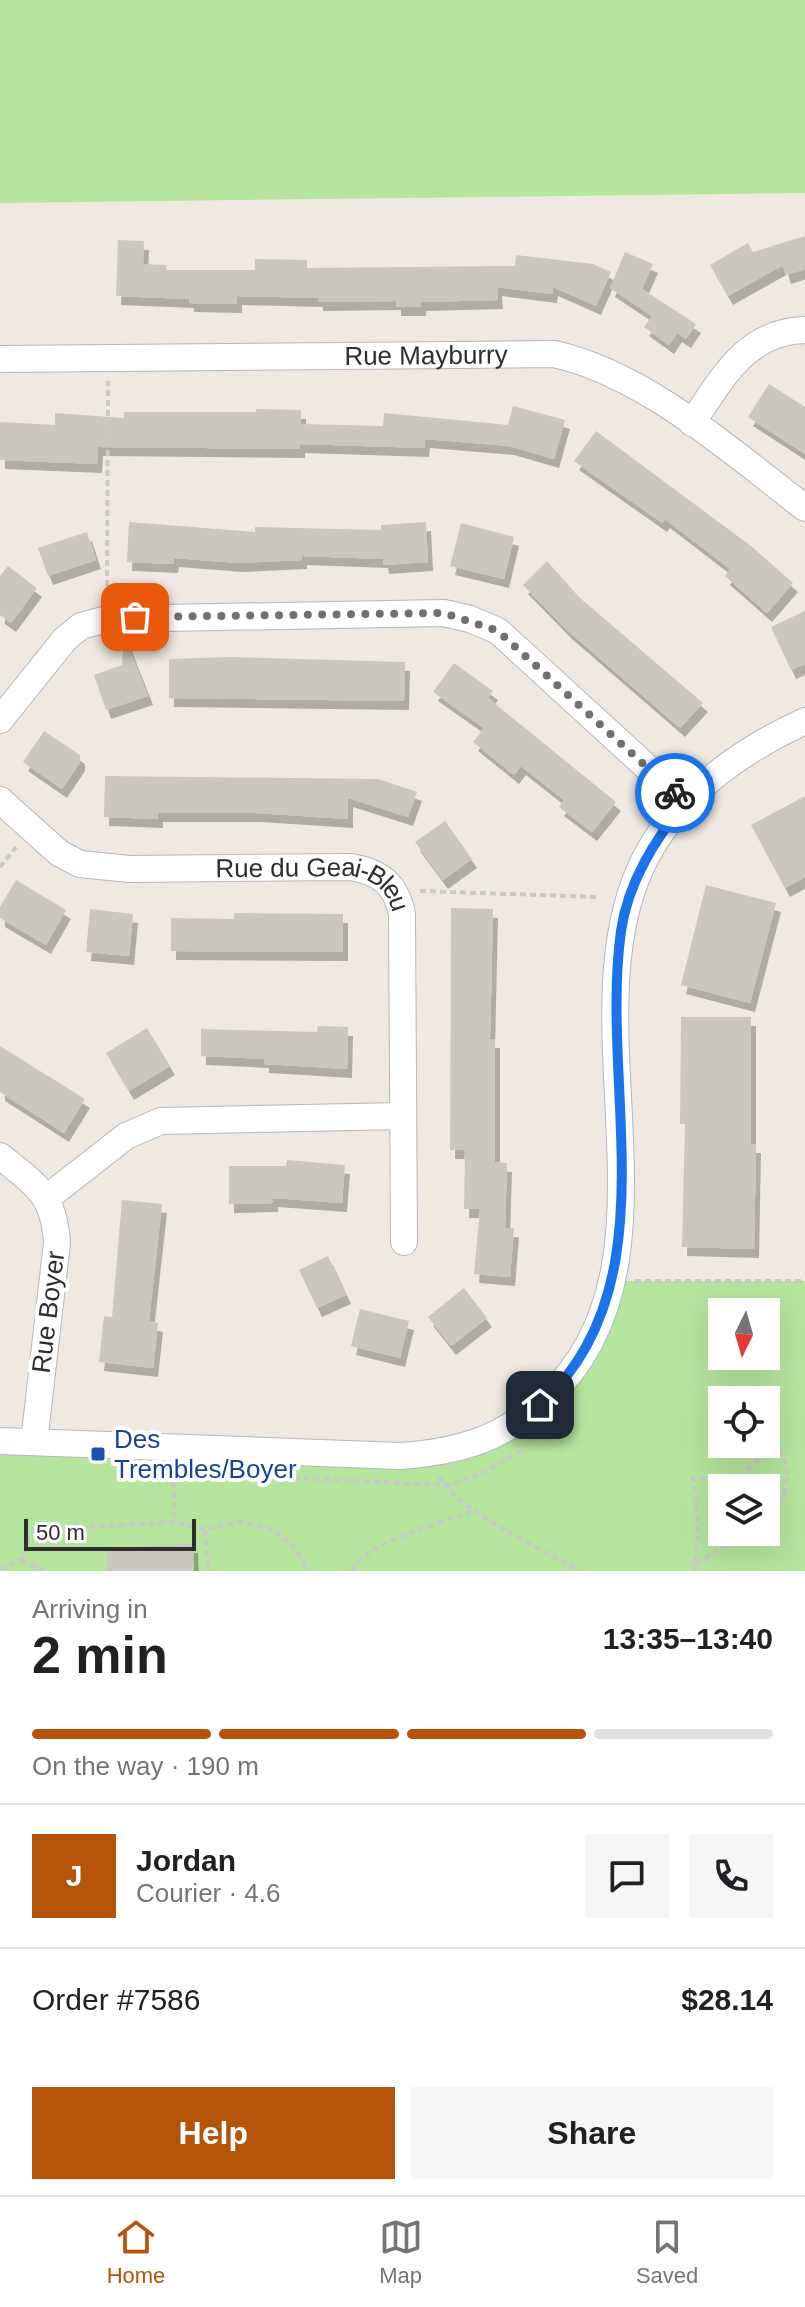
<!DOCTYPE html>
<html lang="en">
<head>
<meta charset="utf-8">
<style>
  body { margin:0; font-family:Arial,sans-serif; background:#f6f6f6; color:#202124; height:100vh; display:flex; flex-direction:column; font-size:30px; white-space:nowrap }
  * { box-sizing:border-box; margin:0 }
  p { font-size:26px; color:#757577 }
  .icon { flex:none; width:44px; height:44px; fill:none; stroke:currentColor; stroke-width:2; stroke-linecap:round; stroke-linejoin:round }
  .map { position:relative; height:1571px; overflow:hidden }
  .side { display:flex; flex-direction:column; background:#fff; flex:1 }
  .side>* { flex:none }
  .needle { width:52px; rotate:185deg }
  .tools { position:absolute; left:708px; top:1298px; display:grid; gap:16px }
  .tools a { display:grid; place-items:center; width:72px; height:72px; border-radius:0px; background:#fff; box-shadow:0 8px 32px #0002; font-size:40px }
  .scale { position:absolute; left:24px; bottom:20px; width:172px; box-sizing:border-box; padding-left:8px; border:4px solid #2e2e2e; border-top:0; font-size:22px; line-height:28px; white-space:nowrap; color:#2e2e2e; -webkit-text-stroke:6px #fff; paint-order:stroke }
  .pin { position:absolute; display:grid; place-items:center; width:68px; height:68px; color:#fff; margin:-34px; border-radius:16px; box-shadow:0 4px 12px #0006 }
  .courier { position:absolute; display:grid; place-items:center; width:80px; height:80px; margin:-40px; border:6px solid #1a73e8; border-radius:50%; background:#fff; color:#222; box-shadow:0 2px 10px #0007 }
  .summary em { font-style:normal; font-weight:800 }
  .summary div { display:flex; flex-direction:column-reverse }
  .summary { display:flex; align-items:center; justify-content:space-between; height:136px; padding:0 32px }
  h1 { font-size:52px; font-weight:800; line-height:60px }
  .bar { display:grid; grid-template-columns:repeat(4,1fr); gap:12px 8px; align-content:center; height:96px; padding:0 32px }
  .bar i { height:10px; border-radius:6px; background:#e0e0e0 }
  .bar .current { background:#b45309 }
  .bar p { grid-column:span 4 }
  .line { display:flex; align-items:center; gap:20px; padding:0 32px; border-top:2px solid #e0e0e0 }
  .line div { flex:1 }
  .round { display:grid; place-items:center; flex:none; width:84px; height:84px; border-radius:0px; background:#f6f6f6 }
  .action { display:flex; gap:16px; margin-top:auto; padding:16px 32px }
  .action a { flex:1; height:92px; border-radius:0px; background:#b45309; color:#fff; font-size:32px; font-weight:800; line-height:92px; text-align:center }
  .action a+a { background:#f6f6f6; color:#202124 }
  .menu { display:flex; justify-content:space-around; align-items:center; height:112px; border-top:2px solid #e0e0e0; background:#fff; font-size:22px; color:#757577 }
  .menu a { display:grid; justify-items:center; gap:4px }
  .menu .current { color:#b45309 }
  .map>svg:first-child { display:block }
  .green { fill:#b6e59e; fill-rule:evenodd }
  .building { fill:#cbc7bf; filter:url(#shadow) }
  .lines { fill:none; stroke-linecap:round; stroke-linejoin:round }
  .street-casing { stroke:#b4b7c1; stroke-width:28 }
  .path { stroke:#c9c9c9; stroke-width:4; stroke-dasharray:6 4; stroke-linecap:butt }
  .street { stroke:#fff; stroke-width:26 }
  .done { stroke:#726f6d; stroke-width:8; stroke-dasharray:0 14.4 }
  .route { stroke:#1a73e8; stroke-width:10 }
  .transit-dot { fill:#1a4fb4; stroke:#fff; stroke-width:3 }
  .labels { text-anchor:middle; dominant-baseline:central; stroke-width:8; stroke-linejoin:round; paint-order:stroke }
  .street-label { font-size:26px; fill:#2e2e2e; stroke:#fff }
  .transit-label { font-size:26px; fill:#164399; stroke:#fff; text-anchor:start }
</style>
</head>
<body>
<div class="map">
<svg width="805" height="1571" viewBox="0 0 805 1571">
  <defs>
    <filter id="shadow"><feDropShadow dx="5" dy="9" stdDeviation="0" flood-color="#0004"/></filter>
  </defs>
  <rect width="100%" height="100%" fill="#efe9e1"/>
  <!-- green -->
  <g class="green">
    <path d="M 0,0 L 805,0 L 805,193 L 0,203 Z"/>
    <path d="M 613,1281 L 805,1281 L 805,1571 L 0,1571 L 0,1441 L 435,1454 L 540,1405 ZM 722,1312 L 766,1312 L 766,1356 L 722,1356 ZM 722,1400 L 766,1400 L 766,1444 L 722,1444 ZM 722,1488 L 766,1488 L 766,1532 L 722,1532 Z"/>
  </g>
  <!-- building -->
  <g class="building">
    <path d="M 805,236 L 805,269 L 786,275 L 783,265 L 728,296 L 710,265 L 748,243 L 753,252 Z"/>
    <path d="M 118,240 L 144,241 L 143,264 L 167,265 L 166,270 L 255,270 L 255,259 L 307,260 L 307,268 L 515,266 L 516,255 L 593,264 L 611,272 L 596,306 L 553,287 L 552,294 L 497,287 L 498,300 L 421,302 L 421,307 L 396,307 L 396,301 L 318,302 L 318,298 L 237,296 L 237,304 L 189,303 L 189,299 L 116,296 Z"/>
    <path d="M 625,252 L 653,264 L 642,289 L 696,324 L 686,339 L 677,333 L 669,345 L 644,327 L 652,316 L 610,288 Z"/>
    <path d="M 769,384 L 805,407 L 805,454 L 748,417 Z"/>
    <path d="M 513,406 L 565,420 L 554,459 L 509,446 L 425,439 L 424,448 L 300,444 L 300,449 L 98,447 L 97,464 L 0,460 L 0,422 L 55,425 L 55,413 L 124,418 L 124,412 L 256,412 L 256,409 L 301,410 L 301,424 L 383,426 L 384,413 L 508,425 Z"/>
    <path d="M 596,431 L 751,546 L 793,583 L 767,613 L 725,576 L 730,569 L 665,519 L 662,523 L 574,461 Z"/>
    <path d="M 129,522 L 255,532 L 255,527 L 381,530 L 381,525 L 426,522 L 428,562 L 384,565 L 383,559 L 302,556 L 302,560 L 238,563 L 174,558 L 173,564 L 127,562 Z"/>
    <path d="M 461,523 L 514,537 L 504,579 L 450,566 Z"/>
    <path d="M 87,532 L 96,560 L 48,576 L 38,548 Z"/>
    <path d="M 547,561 L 580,598 L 703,703 L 680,728 L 567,630 L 523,585 Z"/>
    <path d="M 8,566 L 37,588 L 11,623 L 0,615 L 0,576 Z"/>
    <path d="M 805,611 L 805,664 L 791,670 L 771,627 Z"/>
    <path d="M 124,635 L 148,696 L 106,710 L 94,675 L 122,665 Z"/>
    <path d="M 231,657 L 405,662 L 404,701 L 169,698 L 169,659 Z"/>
    <path d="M 454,663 L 493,691 L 488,698 L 616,802 L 592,832 L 559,807 L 564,800 L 521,766 L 514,775 L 473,742 L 484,728 L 433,692 Z"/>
    <path d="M 44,731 L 80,755 L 80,762 L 62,789 L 23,762 Z"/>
    <path d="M 105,776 L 378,779 L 417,792 L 408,817 L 348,798 L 348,819 L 256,813 L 158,813 L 158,819 L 104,817 Z"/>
    <path d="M 805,796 L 805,877 L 785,888 L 751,825 Z"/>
    <path d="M 445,821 L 472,859 L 443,880 L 415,842 Z"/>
    <path d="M 16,880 L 66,910 L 46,945 L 0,918 L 0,907 Z"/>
    <path d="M 706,885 L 776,903 L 750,1003 L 681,985 Z"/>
    <path d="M 451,908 L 493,909 L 490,1039 L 495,1039 L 495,1162 L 507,1163 L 505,1228 L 514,1228 L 510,1277 L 474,1274 L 480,1209 L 464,1209 L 465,1150 L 450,1150 Z"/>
    <path d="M 90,909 L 133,914 L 129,956 L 86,952 Z"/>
    <path d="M 234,913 L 343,914 L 343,952 L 171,951 L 171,918 L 234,919 Z"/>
    <path d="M 681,1017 L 751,1017 L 751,1144 L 756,1144 L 754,1249 L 682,1247 L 685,1124 L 680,1124 Z"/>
    <path d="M 318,1026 L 348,1027 L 347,1069 L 264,1064 L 264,1059 L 201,1056 L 201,1029 L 317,1032 Z"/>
    <path d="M 147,1028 L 170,1066 L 129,1091 L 106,1053 Z"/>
    <path d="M 0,1046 L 85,1099 L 64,1133 L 0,1092 Z"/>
    <path d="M 287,1160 L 345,1165 L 342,1203 L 273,1198 L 273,1203 L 229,1204 L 229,1166 L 286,1166 Z"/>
    <path d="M 122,1200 L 162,1204 L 149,1321 L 158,1323 L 153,1368 L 99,1362 L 104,1316 L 112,1317 Z"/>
    <path d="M 328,1256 L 346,1295 L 317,1308 L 299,1270 Z"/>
    <path d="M 464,1288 L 487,1318 L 451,1346 L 428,1317 Z"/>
    <path d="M 360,1309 L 409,1321 L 400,1358 L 351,1346 Z"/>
    <path d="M 193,1544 L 194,1571 L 107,1571 L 106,1548 Z"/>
  </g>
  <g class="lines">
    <defs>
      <g id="street">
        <path id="s1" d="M 0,359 L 554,354 C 645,374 732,452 805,508"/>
        <path d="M 692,423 C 721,380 746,331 805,330"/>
        <path d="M 0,720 L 65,639 L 81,626 L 107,619 L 444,613 L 470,619 L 498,631 L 685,802"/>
        <path id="s2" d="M 0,800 L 59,853 L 80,864 L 129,869 L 351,867 C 380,872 396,884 402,914 L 404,1242"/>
        <path d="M 0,1156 C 36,1185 54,1194 57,1243 L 34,1442"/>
        <path d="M 48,1197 L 126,1136 L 161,1121 L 403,1116"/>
        <path d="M 0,1441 L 400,1456 C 459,1452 503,1439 547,1398 C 694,1262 561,1015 647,855 C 681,792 742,750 805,721"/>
      </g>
    </defs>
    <!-- street casing -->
    <use href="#street" class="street-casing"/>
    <!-- path -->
    <g class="path">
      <path d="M 107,596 L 108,381"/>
      <path d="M 0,867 L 16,847"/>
      <path d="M 420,891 L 599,897"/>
      <path d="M 635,1281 L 805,1281"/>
      <path d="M 540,1438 L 566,1417"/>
      <path d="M 173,1472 L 174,1522"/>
      <path d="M 439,1476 C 453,1508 547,1552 580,1571"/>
      <path d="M 264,1477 L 451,1485 L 482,1473 L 526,1448"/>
      <path d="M 89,1527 L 174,1522 L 205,1529 L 241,1522 L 273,1529 L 294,1547 L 309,1571"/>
      <path d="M 205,1530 L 209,1571"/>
      <path d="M 21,1560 L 46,1571"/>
      <path d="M 696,1564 L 747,1532"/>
      <path d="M 0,1569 L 21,1560 L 35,1526"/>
      <path d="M 352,1571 C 365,1541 444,1522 475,1511"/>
      <path d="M 694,1571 L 698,1532 L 693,1477 C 729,1480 744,1478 768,1450 L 779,1450 C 794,1471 786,1503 766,1520"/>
    </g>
    <!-- street -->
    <use href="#street" class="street"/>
  </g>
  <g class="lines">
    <!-- done -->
    <path class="done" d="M 135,617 L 444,613 L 498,631 L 675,793"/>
    <!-- route -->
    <path class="route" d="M 540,1405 C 672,1285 599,1087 621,931 C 628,882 655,840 685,802 L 675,793"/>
  </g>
  <!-- markers -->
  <rect class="transit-dot" x="90" y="1446" width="16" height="16" rx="4"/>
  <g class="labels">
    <!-- street labels -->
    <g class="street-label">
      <text stroke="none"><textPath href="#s1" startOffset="426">Rue Mayburry</textPath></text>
      <text stroke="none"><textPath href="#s2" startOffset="342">Rue du Geai-Bleu</textPath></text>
      <text transform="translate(48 1312) rotate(-83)">Rue Boyer</text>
    </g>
    <!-- transit labels -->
    <g class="transit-label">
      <text x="114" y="1439">Des<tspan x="114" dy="30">Trembles/Boyer</tspan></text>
    </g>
  </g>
</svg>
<div class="tools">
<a><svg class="needle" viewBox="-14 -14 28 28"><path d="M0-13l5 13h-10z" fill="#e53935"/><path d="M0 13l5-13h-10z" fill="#757577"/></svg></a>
<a><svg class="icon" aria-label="locate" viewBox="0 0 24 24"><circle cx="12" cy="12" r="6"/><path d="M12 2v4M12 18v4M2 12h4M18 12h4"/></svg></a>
<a><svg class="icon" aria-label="layers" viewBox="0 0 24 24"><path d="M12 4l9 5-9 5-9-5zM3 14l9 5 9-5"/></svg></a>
</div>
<div class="scale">50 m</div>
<div class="pin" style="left:135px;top:617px;background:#ea580c"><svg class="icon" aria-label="bag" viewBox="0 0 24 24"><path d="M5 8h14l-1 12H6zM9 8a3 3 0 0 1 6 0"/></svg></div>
<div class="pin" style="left:540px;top:1405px;background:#1f2937"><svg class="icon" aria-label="home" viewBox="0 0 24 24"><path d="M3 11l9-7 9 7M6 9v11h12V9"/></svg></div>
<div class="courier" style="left:675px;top:793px"><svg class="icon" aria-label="bike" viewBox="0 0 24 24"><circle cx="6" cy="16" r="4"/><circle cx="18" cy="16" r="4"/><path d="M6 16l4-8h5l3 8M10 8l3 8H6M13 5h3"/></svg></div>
</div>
<section class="side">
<div class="summary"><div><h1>2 min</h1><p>Arriving in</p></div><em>13:35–13:40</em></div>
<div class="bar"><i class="current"></i><i class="current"></i><i class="current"></i><i></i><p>On the way · 190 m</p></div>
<div class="line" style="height:144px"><b class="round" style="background:#b45309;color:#fff">J</b><div><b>Jordan</b><p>Courier · 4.6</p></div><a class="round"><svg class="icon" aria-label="chat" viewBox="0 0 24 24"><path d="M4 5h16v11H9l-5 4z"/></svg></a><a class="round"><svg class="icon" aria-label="phone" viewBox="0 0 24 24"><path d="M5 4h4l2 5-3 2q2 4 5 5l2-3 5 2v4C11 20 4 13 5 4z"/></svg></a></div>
<div class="line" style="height:104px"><div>Order #7586</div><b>$28.14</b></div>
<div class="action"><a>Help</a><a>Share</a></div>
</section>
<nav class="menu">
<a class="current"><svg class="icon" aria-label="home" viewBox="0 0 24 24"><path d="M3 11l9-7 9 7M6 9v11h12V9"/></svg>Home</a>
<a><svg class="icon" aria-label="map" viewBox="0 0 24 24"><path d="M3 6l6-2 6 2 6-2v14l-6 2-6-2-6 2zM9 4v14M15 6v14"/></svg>Map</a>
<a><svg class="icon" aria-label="saved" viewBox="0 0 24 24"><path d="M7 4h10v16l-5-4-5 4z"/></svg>Saved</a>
</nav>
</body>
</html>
